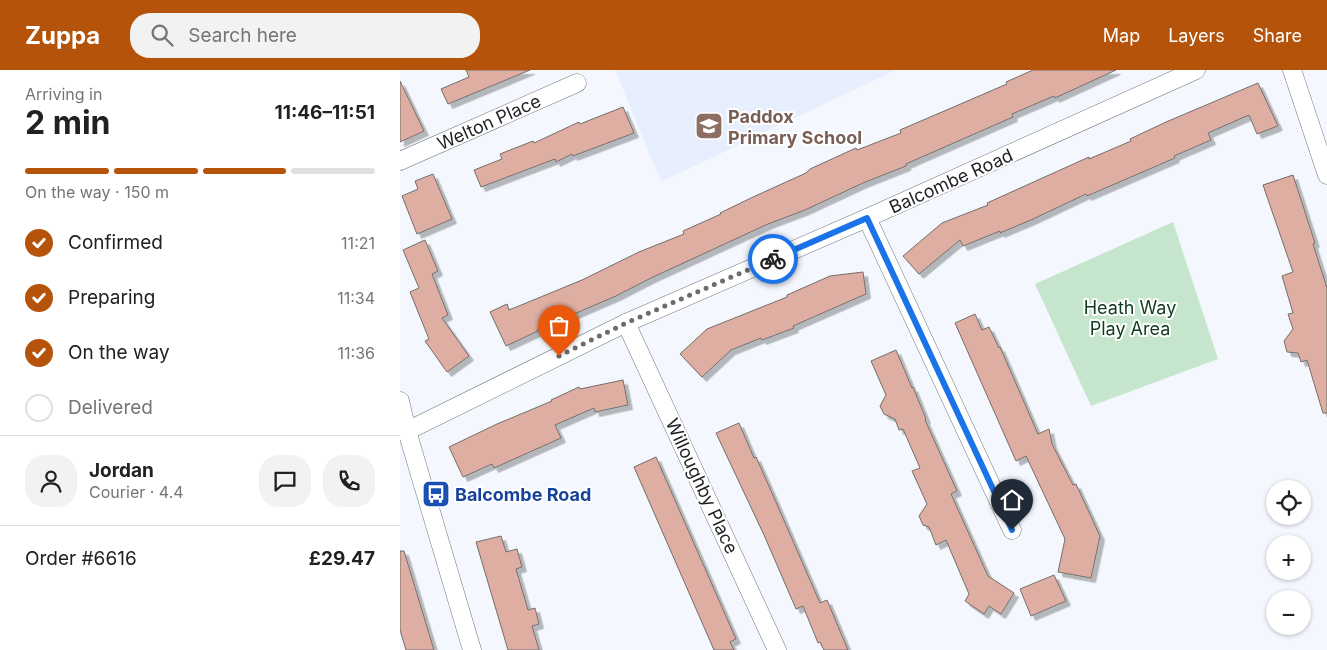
<!DOCTYPE html>
<html lang="en">
<head>
<meta charset="utf-8">
<style>
  body { margin:0; font-family:Inter,sans-serif; background:#f2f2f2; color:#202124; height:100vh; display:flex; flex-direction:column; font-size:19px; white-space:nowrap }
  * { box-sizing:border-box; margin:0 }
  p { font-size:16px; color:#757577 }
  .icon { flex:none; width:28px; height:28px; fill:none; stroke:currentColor; stroke-width:2; stroke-linecap:round; stroke-linejoin:round }
  .map { position:relative; flex:1; overflow:hidden }
  .drawer { display:flex; flex-direction:column; background:#fff; width:400px }
  .drawer>* { flex:none }
  .controls { position:absolute; left:866px; top:410px; display:grid; gap:10px }
  .controls a { display:grid; place-items:center; width:45px; height:45px; border-radius:50%; background:#fff; box-shadow:0 1px 4px #0004; font-size:25px }
  .pin { position:absolute; display:grid; place-items:center; width:42px; height:42px; color:#fff; margin:-51px -21px; border-radius:50% 50% 50% 0; rotate:-45deg; box-shadow:0 0 5px #0007 }
  .pin .icon { rotate:45deg }
  .courier { position:absolute; display:grid; place-items:center; width:50px; height:50px; margin:-25px; border:4px solid #1a73e8; border-radius:50%; background:#fff; color:#222; box-shadow:0 1px 6px #0007 }
  .headline em { font-style:normal; font-weight:700 }
  .headline div { display:flex; flex-direction:column-reverse }
  .headline { display:flex; align-items:center; justify-content:space-between; height:85px; padding:0 25px }
  h1 { font-size:32px; font-weight:700; line-height:38px }
  .bar { display:grid; grid-template-columns:repeat(4,1fr); gap:8px 5px; align-content:center; height:60px; padding:0 25px }
  .bar i { height:6px; border-radius:4px; background:#e0e0e0 }
  .bar .on { background:#b45309 }
  .bar p { grid-column:span 4 }
  .line { display:flex; align-items:center; gap:12px; padding:0 25px; border-top:1px solid #e0e0e0 }
  .line div { flex:1 }
  .round { display:grid; place-items:center; flex:none; width:52px; height:52px; border-radius:20px; background:#f2f2f2 }
  ol { padding:0 25px; list-style:none }
  li { display:flex; align-items:center; gap:15px; height:55px }
  li p { margin-inline-start:auto }
  li .icon { padding:5px; border-radius:50%; background:#b45309; color:#fff; stroke-width:4 }
  li:last-child { color:#757577 }
  li i { width:28px; height:28px; border:2px solid #e0e0e0; border-radius:50% }
  header { display:flex; align-items:center; gap:30px; box-sizing:border-box; height:70px; padding:0 25px; background:#b45309; color:#fff }
  header strong { font-size:24px }
  nav { display:flex; gap:28px; margin-inline-start:auto; font-size:18px }
  .search { width:350px; height:45px; background:#f2f2f2; display:flex; align-items:center; gap:12px; box-sizing:border-box; padding:0 18px; border-radius:20px; color:#757577; font-size:19px }
  main { display:flex; flex:1; min-height:0 }
  .map>svg:first-child { display:block }
  .built { fill:#e7effe }
  .green { fill:#c6e5cd }
  .building { fill:#ddaea1; stroke:#756d6a; filter:url(#shadow) }
  .lines { fill:none; stroke-linecap:round; stroke-linejoin:round }
  .street-casing { stroke:#73777d; stroke-width:19 }
  .street { stroke:#fff; stroke-width:18 }
  .done { stroke:#6a6c70; stroke-width:5; stroke-dasharray:0 9 }
  .route { stroke:#1a73e8; stroke-width:6 }
  .labels { text-anchor:middle; dominant-baseline:central; stroke-width:4; stroke-linejoin:round; paint-order:stroke }
  .education-label { font-size:18px; font-weight:bold; fill:#785e54; stroke:#fff; text-anchor:start }
  .street-label { font-size:18px; fill:#1f2124; stroke:#fff }
  .park-label { font-size:18px; fill:#103d20; stroke:#fff }
  .transit-label { font-size:18px; font-weight:bold; fill:#164399; stroke:#fff; text-anchor:start }
</style>
</head>
<body>
<header>
<strong>Zuppa</strong>
<div class="search"><svg class="icon" aria-label="search" viewBox="0 0 24 24"><circle cx="10" cy="10" r="6"/><path d="M15 15l6 6"/></svg>Search here</div>
<nav><a>Map</a><a>Layers</a><a>Share</a></nav>
</header>
<main>
<section class="drawer">
<div class="headline"><div><h1>2 min</h1><p>Arriving in</p></div><em>11:46–11:51</em></div>
<div class="bar"><i class="on"></i><i class="on"></i><i class="on"></i><i></i><p>On the way · 150 m</p></div>
<ol>
<li><svg class="icon" aria-label="check" viewBox="0 0 24 24"><path d="M5 12l5 5 9-10"/></svg>Confirmed<p>11:21</p></li>
<li><svg class="icon" aria-label="check" viewBox="0 0 24 24"><path d="M5 12l5 5 9-10"/></svg>Preparing<p>11:34</p></li>
<li><svg class="icon" aria-label="check" viewBox="0 0 24 24"><path d="M5 12l5 5 9-10"/></svg>On the way<p>11:36</p></li>
<li><i></i>Delivered</li>
</ol>
<div class="line" style="height:90px"><a class="round"><svg class="icon" aria-label="person" viewBox="0 0 24 24"><circle cx="12" cy="8" r="4"/><path d="M4 21q1-7 8-7t8 7"/></svg></a><div><b>Jordan</b><p>Courier · 4.4</p></div><a class="round"><svg class="icon" aria-label="chat" viewBox="0 0 24 24"><path d="M4 5h16v11H9l-5 4z"/></svg></a><a class="round"><svg class="icon" aria-label="phone" viewBox="0 0 24 24"><path d="M5 4h4l2 5-3 2q2 4 5 5l2-3 5 2v4C11 20 4 13 5 4z"/></svg></a></div>
<div class="line" style="height:65px"><div>Order #6616</div><b>£29.47</b></div>
</section>
<div class="map">
<svg width="927" height="580" viewBox="0 0 927 580">
  <defs>
    <filter id="shadow"><feDropShadow dx="4.5" dy="4.5" stdDeviation="0" flood-color="#0004"/></filter>
  </defs>
  <rect width="100%" height="100%" fill="#f4f8fe"/>
  <!-- built -->
  <path class="built" d="M 215,0 L 496,0 L 261,112 Z"/>
  <!-- green -->
  <path class="green" d="M 773,152 L 818,289 L 691,336 L 635,214 Z"/>
  <!-- building -->
  <g class="building">
    <path d="M 66,0 L 130,0 L 48,34 L 41,19 L 69,7 Z"/>
    <path d="M 633,0 L 716,0 L 655,28 L 654,26 L 612,44 L 613,47 L 506,94 L 506,96 L 463,113 L 405,140 L 368,154 L 251,208 L 216,226 L 137,260 L 138,261 L 106,276 L 90,242 L 107,234 L 109,240 L 182,210 L 239,182 L 284,164 L 283,161 L 321,144 L 320,143 L 353,127 L 406,103 L 410,99 L 456,78 L 457,80 L 501,63 L 500,60 L 607,14 L 606,12 Z"/>
    <path d="M 0,11 L 24,61 L 0,72 Z"/>
    <path d="M 858,13 L 878,56 L 857,64 L 849,45 L 808,63 L 811,70 L 774,86 L 775,88 L 687,126 L 686,124 L 631,150 L 600,163 L 600,161 L 563,176 L 560,170 L 519,204 L 503,186 L 542,153 L 588,135 L 587,133 L 689,87 L 689,89 L 731,71 L 730,69 L 766,52 Z"/>
    <path d="M 223,37 L 234,63 L 173,86 L 172,84 L 156,92 L 155,89 L 81,117 L 74,100 L 102,89 L 100,84 L 133,71 L 134,73 L 179,52 L 180,54 Z"/>
    <path d="M 33,104 L 52,149 L 17,164 L 2,126 L 18,119 L 15,111 Z"/>
    <path d="M 893,105 L 915,173 L 913,174 L 927,218 L 927,343 L 923,343 L 907,290 L 901,292 L 898,283 L 887,282 L 884,271 L 893,259 L 888,244 L 893,243 L 882,206 L 893,202 L 863,115 Z"/>
    <path d="M 25,170 L 38,201 L 32,204 L 48,245 L 42,248 L 69,286 L 47,302 L 25,271 L 29,269 L 10,222 L 19,218 L 3,180 Z"/>
    <path d="M 463,202 L 466,224 L 393,256 L 394,258 L 362,270 L 361,268 L 331,280 L 302,307 L 280,284 L 307,259 L 387,227 L 387,225 L 430,206 Z"/>
    <path d="M 575,244 L 582,260 L 589,257 L 599,278 L 600,277 L 638,364 L 649,359 L 652,374 L 673,415 L 676,414 L 700,466 L 691,508 L 658,502 L 665,469 L 626,386 L 616,391 L 555,253 Z"/>
    <path d="M 496,280 L 512,318 L 513,317 L 526,349 L 525,350 L 557,421 L 551,424 L 588,506 L 614,523 L 601,544 L 589,536 L 584,544 L 565,531 L 569,524 L 546,470 L 536,475 L 529,457 L 523,455 L 519,446 L 527,434 L 512,401 L 520,398 L 503,359 L 499,360 L 495,349 L 484,344 L 480,336 L 486,325 L 471,291 Z"/>
    <path d="M 223,310 L 228,335 L 195,342 L 194,338 L 155,355 L 161,368 L 94,398 L 92,394 L 63,407 L 49,377 L 97,354 L 152,331 L 151,330 L 179,317 L 180,319 Z"/>
    <path d="M 339,353 L 354,388 L 356,387 L 372,423 L 420,533 L 427,530 L 448,580 L 424,580 L 420,572 L 418,573 L 403,536 L 396,539 L 364,465 L 316,363 Z"/>
    <path d="M 256,387 L 336,569 L 330,572 L 334,580 L 314,580 L 234,397 Z"/>
    <path d="M 101,466 L 106,482 L 117,479 L 122,497 L 116,499 L 128,540 L 135,538 L 139,554 L 132,556 L 139,580 L 108,580 L 76,472 Z"/>
    <path d="M 0,481 L 4,481 L 34,580 L 6,580 L 0,560 Z"/>
    <path d="M 654,505 L 666,531 L 631,546 L 620,519 Z"/>
  </g>
  <g class="lines">
    <defs>
      <g id="street">
        <path d="M 892,0 L 927,105"/>
        <path d="M 0,91 L 177,13"/>
        <path d="M 467,148 L 612,460"/>
        <path d="M 226,253 L 377,580"/>
        <path d="M 0,331 L 7,361 L 72,580"/>
        <path d="M 7,361 L 226,253 L 467,148 L 796,0"/>
      </g>
    </defs>
    <!-- street casing -->
    <use href="#street" class="street-casing"/>
    <!-- street -->
    <use href="#street" class="street"/>
  </g>
  <g class="lines">
    <!-- done -->
    <path class="done" d="M 159,286 L 226,253 L 373,189"/>
    <!-- route -->
    <path class="route" d="M 373,189 L 467,148 L 612,460"/>
  </g>
  <!-- icons -->
  <defs>
    <symbol id="school-square" viewBox="-11 -11 22 22"><rect x="-9" y="-9" width="18" height="18" rx="4" fill="#8d6e63" stroke="#fff"/><path d="M0-5L7-2L0 1L-7-2ZM-4 1L0 2.5L4 1V4Q0 6-4 4Z" fill="#fff"/></symbol>
    <symbol id="bus-square" viewBox="-11 -11 22 22"><rect x="-9" y="-9" width="18" height="18" rx="4" fill="#1a4fb4" stroke="#fff"/><path d="M-5-6H5V4H4V6H2V4H-2V6H-4V4H-5ZM-3.5-4V0h7V-4ZM-3.5 1.2v1.5H-2V1.2ZM2 1.2v1.5H3.5V1.2Z" fill="#fff"/></symbol>
  </defs>
  <g fill-rule="evenodd">
    <use href="#school-square" x="293" y="40" width="32" height="32"/>
    <use href="#bus-square" x="20" y="408" width="32" height="32"/>
  </g>
  <g class="labels">
    <!-- education labels -->
    <g class="education-label">
      <text x="328" y="46">Paddox<tspan x="328" dy="21">Primary School</tspan></text>
    </g>
    <!-- street labels -->
    <g class="street-label">
      <text transform="translate(89 52) rotate(-24)">Welton Place</text>
      <text transform="translate(551 111) rotate(-24)">Balcombe Road</text>
      <text transform="translate(302 416) rotate(65)">Willoughby Place</text>
    </g>
    <!-- park labels -->
    <g class="park-label">
      <text x="730" y="237">Heath Way<tspan x="730" dy="21">Play Area</tspan></text>
    </g>
    <!-- transit labels -->
    <g class="transit-label">
      <text x="55" y="424">Balcombe Road</text>
    </g>
  </g>
</svg>
<div class="controls">
<a><svg class="icon" aria-label="locate" viewBox="0 0 24 24"><circle cx="12" cy="12" r="6"/><path d="M12 2v4M12 18v4M2 12h4M18 12h4"/></svg></a>
<a>+</a>
<a>−</a>
</div>
<div class="pin" style="left:159px;top:286px;background:#ea580c"><svg class="icon" aria-label="bag" viewBox="0 0 24 24"><path d="M5 8h14l-1 12H6zM9 8a3 3 0 0 1 6 0"/></svg></div>
<div class="pin" style="left:612px;top:460px;background:#1f2937"><svg class="icon" aria-label="home" viewBox="0 0 24 24"><path d="M3 11l9-7 9 7M6 9v11h12V9"/></svg></div>
<div class="courier" style="left:373px;top:189px"><svg class="icon" aria-label="bike" viewBox="0 0 24 24"><circle cx="6" cy="16" r="4"/><circle cx="18" cy="16" r="4"/><path d="M6 16l4-8h5l3 8M10 8l3 8H6M13 5h3"/></svg></div>
</div>
</main>
</body>
</html>
